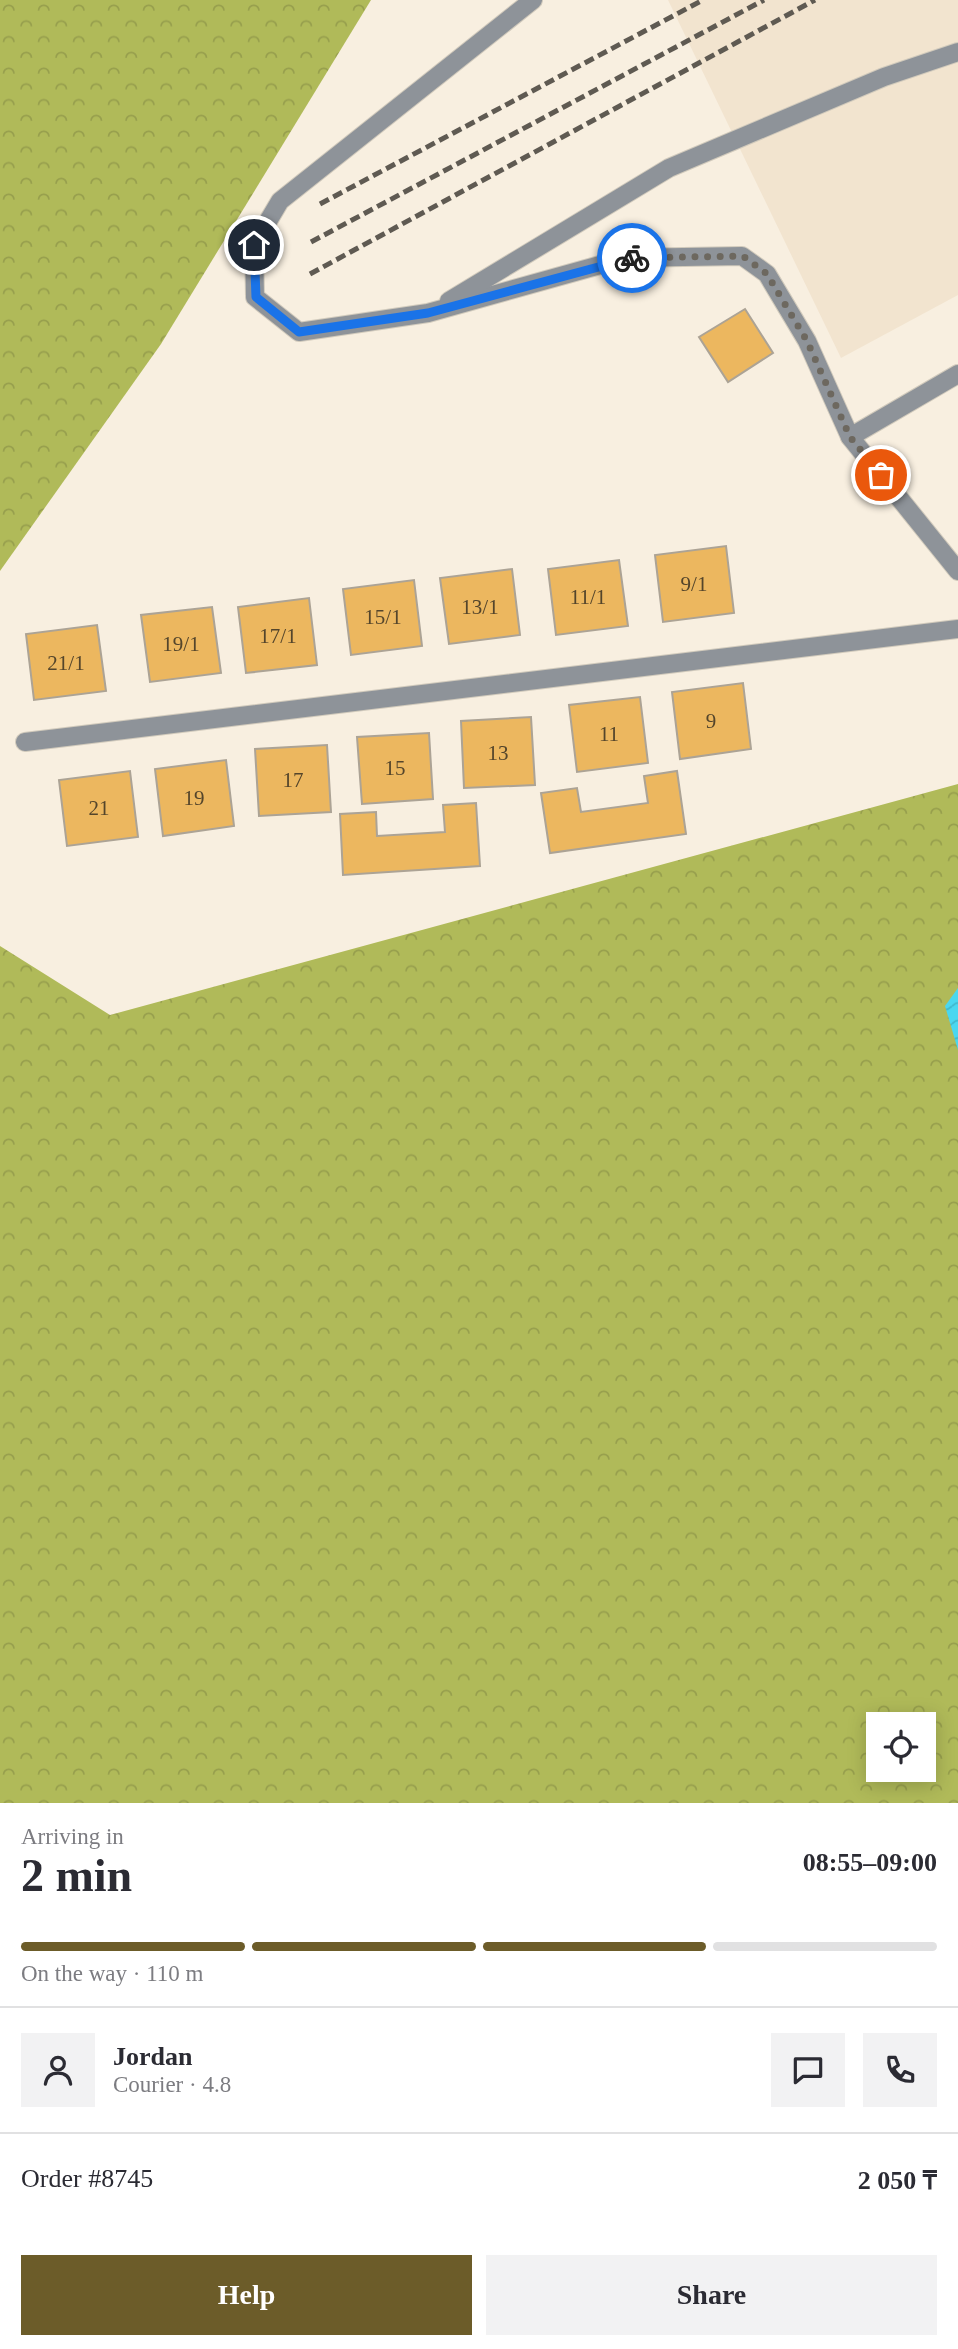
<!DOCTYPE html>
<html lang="en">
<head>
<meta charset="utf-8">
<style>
  body { margin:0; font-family:"Times New Roman",serif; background:#f2f2f3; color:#2b2b33; height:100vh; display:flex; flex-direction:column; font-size:26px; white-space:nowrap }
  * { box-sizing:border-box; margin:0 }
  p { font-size:23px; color:#7c7c81 }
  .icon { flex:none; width:38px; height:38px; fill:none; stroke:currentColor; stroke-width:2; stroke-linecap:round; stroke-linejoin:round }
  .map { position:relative; height:1803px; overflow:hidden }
  .sheet { display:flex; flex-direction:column; background:#fff; flex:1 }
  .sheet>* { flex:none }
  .buttons { position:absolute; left:866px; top:1712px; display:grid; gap:14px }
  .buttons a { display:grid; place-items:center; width:70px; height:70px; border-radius:0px; background:#fff; box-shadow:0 4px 18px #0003; font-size:35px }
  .pin { position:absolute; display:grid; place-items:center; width:60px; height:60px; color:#fff; margin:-30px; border:4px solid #fff; border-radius:50%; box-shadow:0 2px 7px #0007 }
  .courier { position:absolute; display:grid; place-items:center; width:70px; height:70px; margin:-35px; border:5px solid #1a73e8; border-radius:50%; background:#fff; color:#222; box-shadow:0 2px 9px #0007 }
  .head em { font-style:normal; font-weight:700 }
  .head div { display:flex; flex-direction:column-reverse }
  .head { display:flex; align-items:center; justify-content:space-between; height:119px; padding:0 21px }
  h1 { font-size:46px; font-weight:700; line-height:52px }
  .bar { display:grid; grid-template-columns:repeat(4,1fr); gap:10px 7px; align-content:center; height:84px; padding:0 21px }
  .bar i { height:9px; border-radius:5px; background:#e1e1e2 }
  .bar .selected { background:#6c5c29 }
  .bar p { grid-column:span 4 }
  .line { display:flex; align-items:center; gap:18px; padding:0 21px; border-top:2px solid #e1e1e2 }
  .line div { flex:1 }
  .round { display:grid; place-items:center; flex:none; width:74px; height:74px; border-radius:0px; background:#f2f2f3 }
  .button { display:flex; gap:14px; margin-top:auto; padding:14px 21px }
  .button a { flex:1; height:80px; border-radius:0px; background:#6c5c29; color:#fff; font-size:28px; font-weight:700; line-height:80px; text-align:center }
  .button a+a { background:#f2f2f3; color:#2b2b33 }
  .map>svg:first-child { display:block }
  .built { fill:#f2e4cf }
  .forest { fill:url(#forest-crowns); fill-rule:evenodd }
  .water { fill:url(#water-waves) }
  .building { fill:#ecb75f; stroke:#aca395; stroke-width:2 }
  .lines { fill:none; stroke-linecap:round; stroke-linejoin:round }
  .minor-casing { stroke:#d1cabc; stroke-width:20 }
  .minor { stroke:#8e9399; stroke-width:18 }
  .rail { stroke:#5f5a52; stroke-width:5; stroke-dasharray:10 5; stroke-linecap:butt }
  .done { stroke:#6d685f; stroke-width:7; stroke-dasharray:0 12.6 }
  .route { stroke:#1a73e8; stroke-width:9 }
  .labels { text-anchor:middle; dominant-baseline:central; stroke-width:5; stroke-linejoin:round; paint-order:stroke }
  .number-label { font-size:21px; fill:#54452b }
</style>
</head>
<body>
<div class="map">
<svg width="958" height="1803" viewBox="0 0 958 1803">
  <defs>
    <pattern id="forest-crowns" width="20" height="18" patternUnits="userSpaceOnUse" patternTransform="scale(1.75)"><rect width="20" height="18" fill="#b0ba59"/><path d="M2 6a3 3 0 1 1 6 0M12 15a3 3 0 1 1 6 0" fill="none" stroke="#979f4d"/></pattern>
    <pattern id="water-waves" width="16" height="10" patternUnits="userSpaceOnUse" patternTransform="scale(1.75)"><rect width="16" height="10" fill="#4ad7f0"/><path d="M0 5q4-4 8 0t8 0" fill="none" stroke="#40b8cd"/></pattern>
  </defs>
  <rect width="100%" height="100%" fill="#f8efe0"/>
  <!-- built -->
  <path class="built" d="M 668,0 L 958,0 L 958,295 L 841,358 Z"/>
  <!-- forest -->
  <g class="forest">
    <path d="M 0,0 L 371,0 L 161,344 L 0,571 Z"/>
    <path d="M 958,784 L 958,1803 L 0,1803 L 0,946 L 110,1015 ZM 878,1724 L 924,1724 L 924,1769 L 878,1769 Z"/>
  </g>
  <!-- water -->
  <path class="water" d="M 958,988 L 958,1050 L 945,1006 Z"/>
  <!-- building -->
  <g class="building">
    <path d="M 745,309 L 773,353 L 728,382 L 699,337 Z"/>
    <path d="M 726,546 L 734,613 L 663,622 L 655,555 Z"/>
    <path d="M 619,560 L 628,626 L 556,635 L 548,569 Z"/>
    <path d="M 512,569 L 520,635 L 449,644 L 440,578 Z"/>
    <path d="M 414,580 L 422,646 L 351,655 L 343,589 Z"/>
    <path d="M 309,598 L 317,665 L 246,673 L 238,607 Z"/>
    <path d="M 212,607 L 221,673 L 150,682 L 141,615 Z"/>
    <path d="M 97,625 L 106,691 L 34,700 L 26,634 Z"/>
    <path d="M 743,683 L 751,749 L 680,759 L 672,692 Z"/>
    <path d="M 640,697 L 648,763 L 577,772 L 569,705 Z"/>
    <path d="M 531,717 L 535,785 L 464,788 L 461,721 Z"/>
    <path d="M 429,733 L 433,799 L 362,804 L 357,737 Z"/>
    <path d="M 327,745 L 331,812 L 259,816 L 255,749 Z"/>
    <path d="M 226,760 L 234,826 L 163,836 L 155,769 Z"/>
    <path d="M 130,771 L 138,837 L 67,846 L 59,780 Z"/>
    <path d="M 677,771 L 686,834 L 550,853 L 541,793 L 577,788 L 581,812 L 648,803 L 644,776 Z"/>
    <path d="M 476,803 L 480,866 L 343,875 L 340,814 L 376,812 L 377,836 L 445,832 L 443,805 Z"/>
  </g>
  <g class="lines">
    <defs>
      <g id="minor">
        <path d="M 533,0 L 280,201 L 254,245 L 255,297 L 299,332 L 428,313 L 625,258 L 742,256 L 767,274 L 807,341 L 850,437 L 958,571"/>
        <path d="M 449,301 L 669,168 L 884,77 L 958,52"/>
        <path d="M 850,437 L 958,374"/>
        <path d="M 25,742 L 958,629"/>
      </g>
    </defs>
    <!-- minor casing -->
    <use href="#minor" class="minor-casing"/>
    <!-- minor -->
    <use href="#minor" class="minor"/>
    <!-- rail -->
    <g class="rail">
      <path d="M 320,204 L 703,0"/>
      <path d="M 311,242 L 764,0"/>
      <path d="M 310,274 L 815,0"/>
    </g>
  </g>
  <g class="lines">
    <!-- done -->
    <path class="done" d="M 632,258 L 743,256 L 767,274 L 807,341 L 850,437 L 881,475"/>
    <!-- route -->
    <path class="route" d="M 254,245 L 256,297 L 299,332 L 428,313 L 632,258"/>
  </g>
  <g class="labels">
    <!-- number labels -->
    <g class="number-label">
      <text x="694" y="584">9/1</text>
      <text x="588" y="597">11/1</text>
      <text x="480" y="607">13/1</text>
      <text x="383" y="617">15/1</text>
      <text x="278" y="636">17/1</text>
      <text x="181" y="644">19/1</text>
      <text x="66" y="663">21/1</text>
      <text x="711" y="721">9</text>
      <text x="609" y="734">11</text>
      <text x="498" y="753">13</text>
      <text x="395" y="768">15</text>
      <text x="293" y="780">17</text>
      <text x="194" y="798">19</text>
      <text x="99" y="808">21</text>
    </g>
  </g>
</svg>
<div class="buttons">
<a><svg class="icon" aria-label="locate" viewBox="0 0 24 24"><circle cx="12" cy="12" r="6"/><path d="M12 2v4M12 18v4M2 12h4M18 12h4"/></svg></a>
</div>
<div class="pin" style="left:881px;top:475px;background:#ea580c"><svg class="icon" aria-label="bag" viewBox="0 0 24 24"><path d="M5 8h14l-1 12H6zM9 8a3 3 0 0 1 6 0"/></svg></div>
<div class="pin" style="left:254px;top:245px;background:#1f2937"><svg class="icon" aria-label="home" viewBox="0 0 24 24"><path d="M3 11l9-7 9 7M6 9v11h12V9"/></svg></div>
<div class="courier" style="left:632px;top:258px"><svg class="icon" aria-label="bike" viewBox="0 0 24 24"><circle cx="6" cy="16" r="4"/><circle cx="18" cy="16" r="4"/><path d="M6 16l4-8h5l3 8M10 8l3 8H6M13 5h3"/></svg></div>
</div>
<section class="sheet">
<div class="head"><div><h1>2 min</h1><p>Arriving in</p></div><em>08:55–09:00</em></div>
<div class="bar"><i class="selected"></i><i class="selected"></i><i class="selected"></i><i></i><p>On the way · 110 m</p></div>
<div class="line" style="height:126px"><a class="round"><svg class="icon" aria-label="person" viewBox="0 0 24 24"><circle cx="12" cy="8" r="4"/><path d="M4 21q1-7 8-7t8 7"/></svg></a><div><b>Jordan</b><p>Courier · 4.8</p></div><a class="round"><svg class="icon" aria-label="chat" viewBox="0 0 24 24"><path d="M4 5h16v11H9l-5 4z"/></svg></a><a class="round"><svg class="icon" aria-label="phone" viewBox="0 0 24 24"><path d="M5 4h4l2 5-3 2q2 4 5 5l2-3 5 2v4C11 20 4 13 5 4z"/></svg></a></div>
<div class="line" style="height:91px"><div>Order #8745</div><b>2 050 ₸</b></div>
<div class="button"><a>Help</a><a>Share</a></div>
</section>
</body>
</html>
